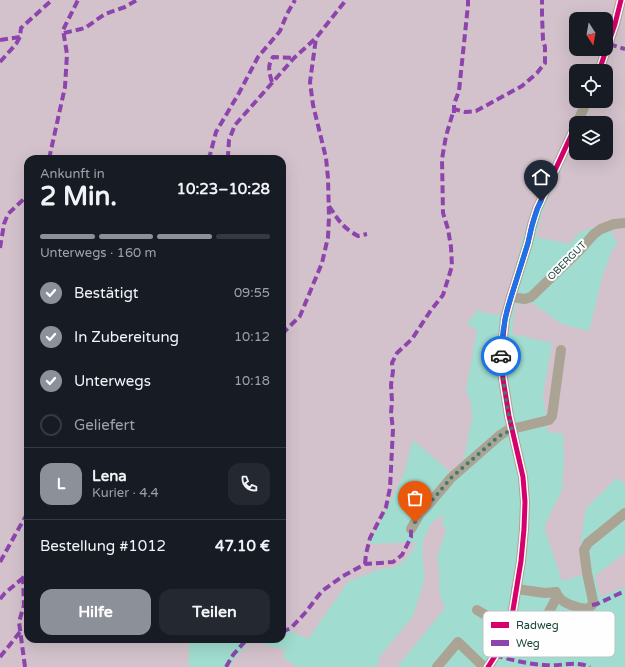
<!DOCTYPE html>
<html lang="de">
<head>
<meta charset="utf-8">
<style>
  body { margin:0; font-family:"Varela Round",sans-serif; background:#242831; color:#f1f3f6; height:100vh; display:flex; flex-direction:column; font-size:15px; white-space:nowrap }
  * { box-sizing:border-box; margin:0 }
  p { font-size:13px; color:#9ea1a6 }
  .icon { flex:none; width:22px; height:22px; fill:none; stroke:currentColor; stroke-width:2; stroke-linecap:round; stroke-linejoin:round }
  .map { position:relative; flex:1; overflow:hidden }
  .details { position:absolute; left:24px; top:155px; width:262px; height:488px; display:flex; flex-direction:column; background:#171b24; border-radius:12px; box-shadow:0 4px 16px #0002 }
  .details>* { flex:none }
  .needle { width:26px; rotate:169deg }
  .controls { position:absolute; left:569px; top:12px; display:grid; gap:8px }
  .controls a { display:grid; place-items:center; width:44px; height:44px; border-radius:8px; background:#171b24; box-shadow:0 4px 16px #0002; font-size:20px }
  .pin { position:absolute; display:grid; place-items:center; width:34px; height:34px; color:#fff; margin:-41px -17px; border-radius:50% 50% 50% 0; rotate:-45deg; box-shadow:0 0 4px #0007 }
  .pin .icon { rotate:45deg }
  .courier { position:absolute; display:grid; place-items:center; width:40px; height:40px; margin:-20px; border:3px solid #1a73e8; border-radius:50%; background:#fff; color:#222; box-shadow:0 1px 5px #0007 }
  .head em { font-style:normal; font-weight:700 }
  .head div { display:flex; flex-direction:column-reverse }
  .head { display:flex; align-items:center; justify-content:space-between; height:68px; padding:0 16px }
  h1 { font-size:26px; font-weight:700; line-height:30px }
  .bar { display:grid; grid-template-columns:repeat(4,1fr); gap:6px 4px; align-content:center; height:48px; padding:0 16px }
  .bar i { height:5px; border-radius:3px; background:#363941 }
  .bar .selected { background:#8c9099 }
  .bar p { grid-column:span 4 }
  .line { display:flex; align-items:center; gap:10px; padding:0 16px; border-top:1px solid #363941 }
  .line div { flex:1 }
  .round { display:grid; place-items:center; flex:none; width:42px; height:42px; border-radius:12px; background:#242831 }
  ol { padding:0 16px; list-style:none }
  li { display:flex; align-items:center; gap:12px; height:44px }
  li p { margin-inline-start:auto }
  li .icon { padding:4px; border-radius:50%; background:#8c9099; color:#fff; stroke-width:4 }
  li:last-child { color:#9ea1a6 }
  li i { width:22px; height:22px; border:2px solid #363941; border-radius:50% }
  .button { display:flex; gap:8px; margin-top:auto; padding:8px 16px }
  .button a { flex:1; height:46px; border-radius:12px; background:#8c9099; color:#fff; font-size:16px; font-weight:700; line-height:46px; text-align:center }
  .button a+a { background:#242831; color:#f1f3f6 }
  .map>svg:first-child { display:block }
  .green { fill:#d3c2cb; fill-rule:evenodd }
  .lines { fill:none; stroke-linecap:round; stroke-linejoin:round }
  .minor { stroke:#aba394; stroke-width:10 }
  .quiet { stroke:#8e44ad; stroke-width:4; stroke-dasharray:8 4; stroke-linecap:butt }
  .cycleway-casing { stroke:#fefefe; stroke-width:8 }
  .cycleway { stroke:#d6006c; stroke-width:5 }
  .done { stroke:#46796e; stroke-width:4; stroke-dasharray:0 7.2 }
  .route { stroke:#1a73e8; stroke-width:5 }
  .labels { text-anchor:middle; dominant-baseline:central; stroke-width:4; stroke-linejoin:round; paint-order:stroke }
  .street-label { font-size:10px; fill:#15443a; stroke:#fefefe }
  .key { fill:#fefefe; stroke:#b8c6c3; stroke-width:1 }
  .key-label { font-size:11px; fill:#15443a }
</style>
</head>
<body>
<div class="map">
<svg width="625" height="667" viewBox="0 0 625 667">
  <rect width="100%" height="100%" fill="#a0dccf"/>
  <!-- green -->
  <g class="green">
    <path d="M 0,0 L 625,0 L 625,484 L 617,478 L 586,508 L 581,538 L 583,575 L 562,581 L 545,530 L 545,525 L 562,490 L 564,461 L 563,434 L 548,432 L 543,395 L 552,343 L 512,334 L 515,305 L 532,303 L 562,324 L 589,331 L 603,274 L 613,248 L 618,244 L 607,225 L 588,229 L 580,232 L 570,244 L 536,237 L 543,210 L 566,158 L 543,184 L 528,219 L 502,315 L 483,313 L 479,309 L 467,323 L 477,331 L 466,390 L 471,403 L 472,418 L 464,459 L 451,473 L 413,440 L 404,474 L 369,544 L 415,542 L 413,551 L 402,563 L 394,567 L 378,570 L 348,582 L 308,639 L 282,627 L 282,159 L 28,159 L 28,639 L 189,639 L 189,667 L 0,667 ZM 576,19 L 606,19 L 606,49 L 576,49 ZM 576,71 L 606,71 L 606,101 L 576,101 ZM 576,123 L 606,123 L 606,153 L 576,153 Z"/>
    <path d="M 444,516 L 442,523 L 446,531 L 437,557 L 439,567 L 439,584 L 440,596 L 445,608 L 397,667 L 377,667 L 380,656 L 412,618 L 424,582 L 424,569 L 422,556 L 423,541 L 430,525 L 438,517 Z"/>
    <path d="M 625,553 L 625,587 L 600,597 L 595,576 Z"/>
    <path d="M 251,640 L 285,650 L 283,657 L 297,667 L 229,667 L 234,659 Z"/>
  </g>
  <g class="lines">
    <!-- minor -->
    <g class="minor">
      <path d="M 599,71 L 615,24 L 621,0"/>
      <path d="M 577,123 L 587,101"/>
      <path d="M 511,297 L 525,299 L 531,297 L 579,251 L 594,234 L 601,229 L 614,224 L 625,223"/>
      <path d="M 411,529 L 419,515 L 429,504 L 451,478 L 499,436 L 508,430 L 549,420 L 552,416 L 561,350"/>
      <path d="M 516,589 L 545,593 L 556,592 C 559,603 577,608 588,609 L 592,605 L 593,601 L 587,573 L 584,550 L 588,543 L 625,513"/>
      <path d="M 477,610 L 508,628"/>
      <path d="M 504,639 C 537,633 543,626 557,596"/>
      <path d="M 437,667 L 458,642 L 484,667"/>
      <path d="M 488,667 L 495,656 L 504,639 L 508,628 L 513,610 L 521,561 L 524,529 L 525,502 L 523,477 L 509,416 L 503,379 L 501,356 L 505,319 L 511,297 L 528,243 L 532,225 L 537,209 L 576,125"/>
    </g>
    <!-- quiet -->
    <g class="quiet">
      <path d="M 64,33 L 85,28 L 105,14 L 125,7 L 137,0"/>
      <path d="M 0,40 L 20,37"/>
      <path d="M 609,44 L 625,49"/>
      <path d="M 0,62 L 16,44 L 20,37 L 21,28 L 52,0"/>
      <path d="M 272,82 C 269,72 267,66 273,57 L 294,58"/>
      <path d="M 454,113 L 454,104 L 459,91 L 468,5 L 468,0"/>
      <path d="M 49,159 L 65,87 L 67,54 L 63,30 L 78,0"/>
      <path d="M 207,159 L 210,155 L 216,132 L 239,93 L 258,57 L 280,31 L 287,14 L 295,0"/>
      <path d="M 227,159 L 228,156 L 229,140 L 235,125 L 294,58 L 316,38 L 346,0"/>
      <path d="M 329,206 C 339,221 342,227 358,236 L 367,234"/>
      <path d="M 0,248 L 4,224 L 8,214 L 28,195"/>
      <path d="M 282,334 L 300,316 L 322,263 L 328,237 L 329,217 L 328,178 L 326,158 L 313,105 L 310,82 L 316,38"/>
      <path d="M 0,562 L 28,512"/>
      <path d="M 365,564 L 366,554 L 370,538 L 386,507 L 390,488 L 393,429 L 391,413 L 392,401 L 391,385 L 393,371 L 392,363 L 397,353 L 412,339 L 431,310 L 443,295 L 452,266 L 451,247 L 448,229 L 443,213 L 442,159 L 446,136 L 454,109 L 465,112 L 476,111 L 522,86 L 537,73 L 545,63 L 545,47 L 543,40 L 542,15 L 542,0"/>
      <path d="M 282,592 L 284,594 L 282,601"/>
      <path d="M 0,599 L 5,593 L 23,578"/>
      <path d="M 592,605 L 597,604 L 625,591"/>
      <path d="M 282,632 L 291,628 L 305,613 L 322,591 L 343,576 L 365,564 L 393,562 L 402,555 L 411,537 L 411,529"/>
      <path d="M 495,655 C 511,660 528,664 544,665 C 559,667 576,660 590,667"/>
      <path d="M 0,657 L 20,632"/>
      <path d="M 25,667 L 19,622 L 24,605 L 23,578 L 28,567"/>
      <path d="M 226,667 L 233,655 L 247,639"/>
    </g>
    <defs>
      <g id="cycleway">
        <path d="M 599,71 L 615,24 L 621,0"/>
        <path d="M 488,667 L 495,656 L 504,639 L 508,628 L 513,610 L 521,561 L 524,529 L 525,502 L 523,477 L 509,416 L 503,379 L 501,356 L 505,319 L 511,297 L 528,243 L 532,225 L 537,209 L 576,125"/>
      </g>
    </defs>
    <!-- cycleway casing -->
    <use href="#cycleway" class="cycleway-casing"/>
    <!-- cycleway -->
    <use href="#cycleway" class="cycleway"/>
  </g>
  <g class="lines">
    <!-- done -->
    <path class="done" d="M 415,522 L 419,515 L 429,504 L 451,478 L 499,436 L 512,430 C 506,405 503,381 501,356"/>
    <!-- route -->
    <path class="route" d="M 501,356 L 503,331 L 507,310 L 528,243 C 531,229 534,214 541,201"/>
  </g>
  <g class="labels">
    <!-- street labels -->
    <g class="street-label">
      <text transform="translate(567 261) rotate(-45)">OBERGUT</text>
    </g>
  </g>
  <!-- legend -->
  <rect x="483" y="611" width="132" height="46" rx="6" class="key"/>
  <rect x="491" y="622" width="18" height="6" fill="#d6006c"/>
  <rect x="491" y="640" width="18" height="6" fill="#8e44ad"/>
  <g class="key-label">
    <text x="516" y="629">Radweg</text>
    <text x="516" y="647">Weg</text>
  </g>
</svg>
<div class="controls">
<a><svg class="needle" viewBox="-14 -14 28 28"><path d="M0-13l5 13h-10z" fill="#e53935"/><path d="M0 13l5-13h-10z" fill="#9ea1a6"/></svg></a>
<a><svg class="icon" aria-label="locate" viewBox="0 0 24 24"><circle cx="12" cy="12" r="6"/><path d="M12 2v4M12 18v4M2 12h4M18 12h4"/></svg></a>
<a><svg class="icon" aria-label="layers" viewBox="0 0 24 24"><path d="M12 4l9 5-9 5-9-5zM3 14l9 5 9-5"/></svg></a>
</div>
<div class="pin" style="left:415px;top:522px;background:#ea580c"><svg class="icon" aria-label="bag" viewBox="0 0 24 24"><path d="M5 8h14l-1 12H6zM9 8a3 3 0 0 1 6 0"/></svg></div>
<div class="pin" style="left:541px;top:201px;background:#1f2937"><svg class="icon" aria-label="home" viewBox="0 0 24 24"><path d="M3 11l9-7 9 7M6 9v11h12V9"/></svg></div>
<div class="courier" style="left:501px;top:356px"><svg class="icon" aria-label="car" viewBox="0 0 24 24"><path d="M5 17H2v-5l4-1 3-4h7l3 4 3 1v5h-3M9 17h6M6 11h13"/><circle cx="7" cy="17" r="2"/><circle cx="17" cy="17" r="2"/></svg></div>
<section class="details">
<div class="head"><div><h1>2 Min.</h1><p>Ankunft in</p></div><em>10:23–10:28</em></div>
<div class="bar"><i class="selected"></i><i class="selected"></i><i class="selected"></i><i></i><p>Unterwegs · 160 m</p></div>
<ol>
<li><svg class="icon" aria-label="check" viewBox="0 0 24 24"><path d="M5 12l5 5 9-10"/></svg>Bestätigt<p>09:55</p></li>
<li><svg class="icon" aria-label="check" viewBox="0 0 24 24"><path d="M5 12l5 5 9-10"/></svg>In Zubereitung<p>10:12</p></li>
<li><svg class="icon" aria-label="check" viewBox="0 0 24 24"><path d="M5 12l5 5 9-10"/></svg>Unterwegs<p>10:18</p></li>
<li><i></i>Geliefert</li>
</ol>
<div class="line" style="height:72px"><b class="round" style="background:#8c9099;color:#fff">L</b><div><b>Lena</b><p>Kurier · 4.4</p></div><a class="round"><svg class="icon" aria-label="phone" viewBox="0 0 24 24"><path d="M5 4h4l2 5-3 2q2 4 5 5l2-3 5 2v4C11 20 4 13 5 4z"/></svg></a></div>
<div class="line" style="height:52px"><div>Bestellung #1012</div><b>47.10 €</b></div>
<div class="button"><a>Hilfe</a><a>Teilen</a></div>
</section>
</div>
</body>
</html>
